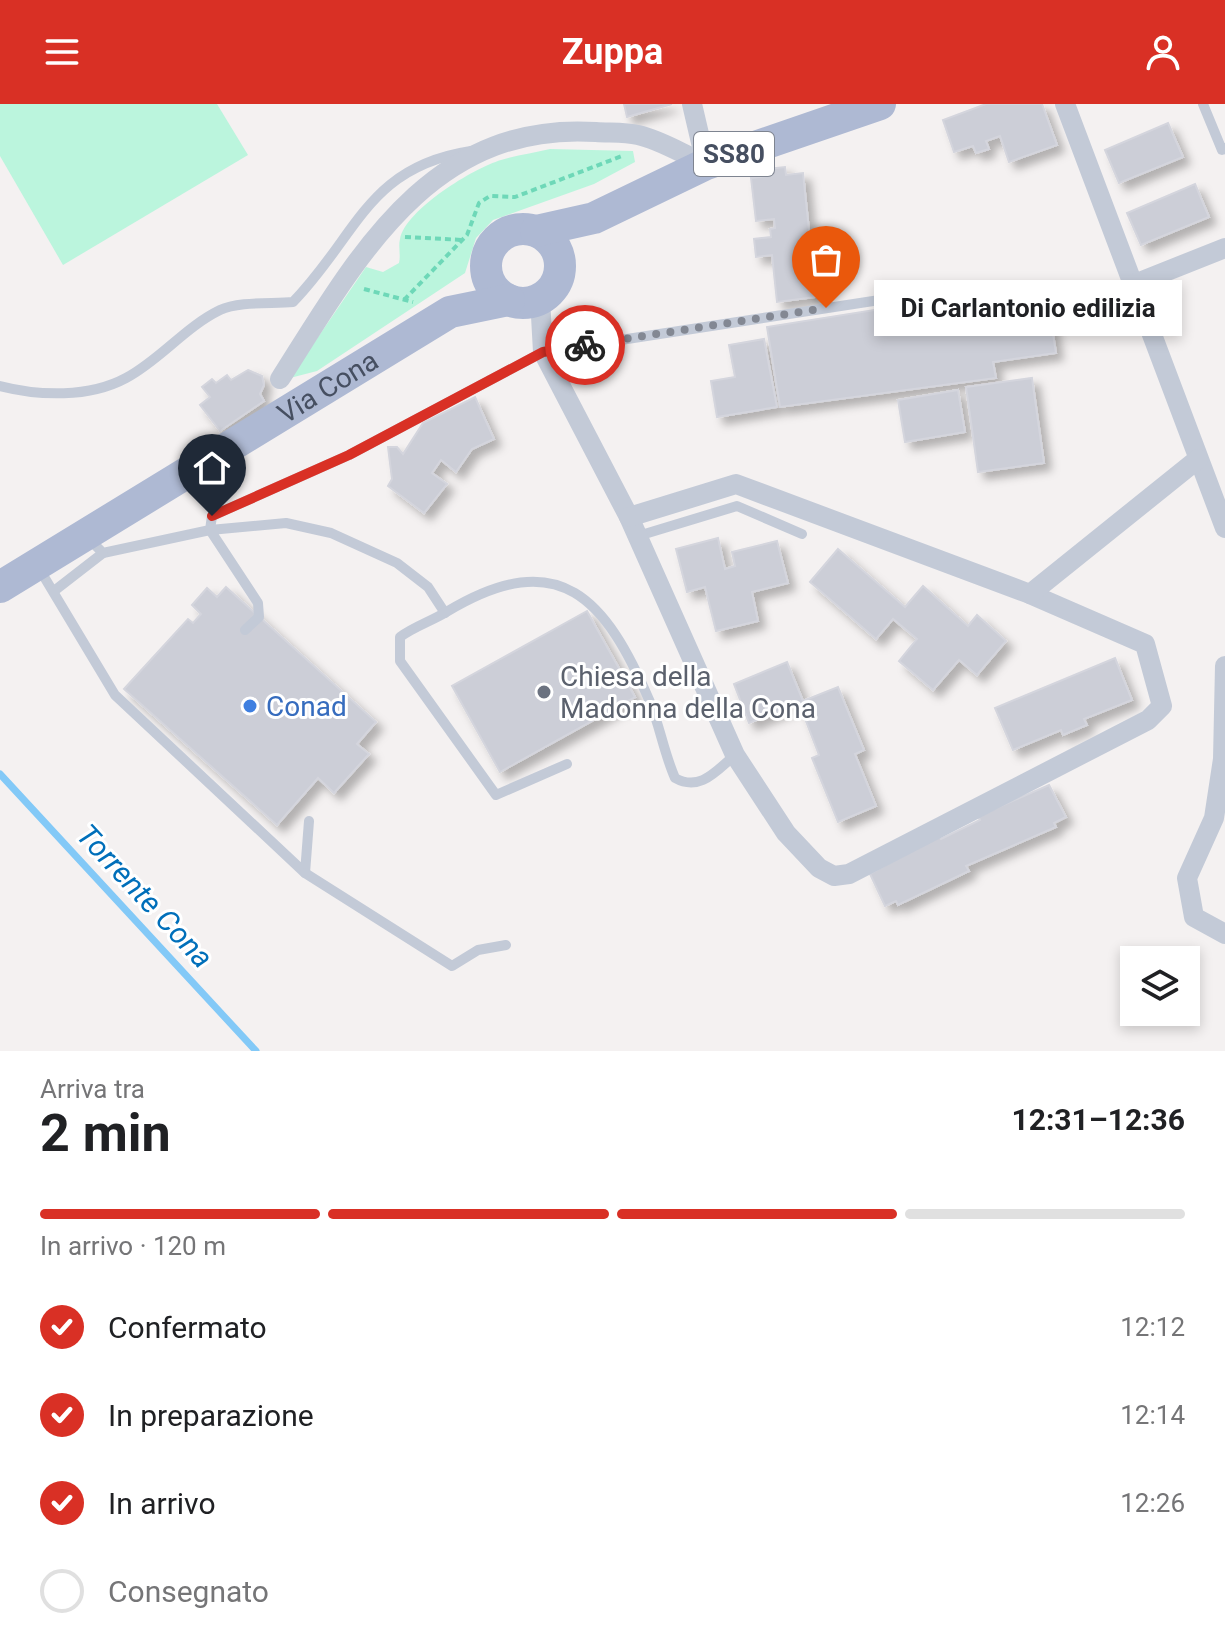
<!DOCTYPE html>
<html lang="it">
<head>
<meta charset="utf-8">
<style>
  body { margin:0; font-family:Roboto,sans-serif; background:#f6f6f6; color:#202124; height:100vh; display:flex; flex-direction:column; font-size:30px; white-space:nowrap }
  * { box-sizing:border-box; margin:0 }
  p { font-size:26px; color:#757577 }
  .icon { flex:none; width:44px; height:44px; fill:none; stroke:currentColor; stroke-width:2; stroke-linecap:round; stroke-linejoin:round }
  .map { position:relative; height:947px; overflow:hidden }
  .drawer { display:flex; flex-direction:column; background:#fff; flex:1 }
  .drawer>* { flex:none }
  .buttons { position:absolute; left:1120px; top:842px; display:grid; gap:16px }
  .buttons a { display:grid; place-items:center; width:80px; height:80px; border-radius:0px; background:#fff; box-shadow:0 4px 12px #0003; font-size:40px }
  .pin { position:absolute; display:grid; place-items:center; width:68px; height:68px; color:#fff; margin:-82px -34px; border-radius:50% 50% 50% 0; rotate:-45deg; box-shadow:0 0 8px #0007 }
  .pin .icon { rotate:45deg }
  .courier { position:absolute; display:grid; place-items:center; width:80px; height:80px; margin:-40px; border:6px solid #d93025; border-radius:50%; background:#fff; color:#222; box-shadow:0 2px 10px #0007 }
  .bubble { position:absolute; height:56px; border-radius:0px; background:#fff; box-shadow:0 4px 12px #0003; font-size:26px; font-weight:700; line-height:56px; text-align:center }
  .summary em { font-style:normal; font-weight:700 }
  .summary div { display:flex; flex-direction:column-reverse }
  .summary { display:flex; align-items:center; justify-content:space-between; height:136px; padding:0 40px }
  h1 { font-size:52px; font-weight:700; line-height:60px }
  .bar { display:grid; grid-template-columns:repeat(4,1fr); gap:12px 8px; align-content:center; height:96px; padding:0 40px }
  .bar i { height:10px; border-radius:6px; background:#e0e0e0 }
  .bar .on { background:#d93025 }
  .bar p { grid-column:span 4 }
  ol { padding:0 40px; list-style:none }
  li { display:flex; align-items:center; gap:24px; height:88px }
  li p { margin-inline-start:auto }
  li .icon { padding:8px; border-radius:50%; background:#d93025; color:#fff; stroke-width:4 }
  li:last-child { color:#757577 }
  li i { width:44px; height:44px; border:4px solid #e0e0e0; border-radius:50% }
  header { display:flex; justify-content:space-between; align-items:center; height:104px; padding:0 40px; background:#d93025; color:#fff; font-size:36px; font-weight:700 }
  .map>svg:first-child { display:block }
  .green { fill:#bbf5dd }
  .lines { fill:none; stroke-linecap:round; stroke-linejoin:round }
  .stream { stroke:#83c9f7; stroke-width:7 }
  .building { fill:#ccced7; stroke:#d4d5dd; stroke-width:2; filter:url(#shadow) }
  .path { stroke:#6ed8b8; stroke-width:4; stroke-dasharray:6 4; stroke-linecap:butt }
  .service { stroke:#c3cad7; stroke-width:10 }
  .minor { stroke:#c3cad7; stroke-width:20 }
  .primary { stroke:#aeb9d3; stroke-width:32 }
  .done { stroke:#838893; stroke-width:8; stroke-dasharray:0 14.4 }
  .route { stroke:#d93025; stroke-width:10 }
  .worship-dot { fill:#6b7280; stroke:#fff; stroke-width:3 }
  .shop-dot { fill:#3f7fe0; stroke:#fff; stroke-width:3 }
  .labels { text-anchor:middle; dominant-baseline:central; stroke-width:6; stroke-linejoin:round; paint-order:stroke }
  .shield { fill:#fff; stroke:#7e8490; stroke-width:2 }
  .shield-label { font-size:26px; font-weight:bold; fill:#464f61 }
  .street-label { font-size:28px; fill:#464f61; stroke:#fff }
  .worship-label { font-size:28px; fill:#5b616d; stroke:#fff; text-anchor:start }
  .shop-label { font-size:28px; fill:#366cbe; stroke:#fff; text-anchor:start }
  .water-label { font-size:30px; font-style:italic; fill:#006fba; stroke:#fff }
</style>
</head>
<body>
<header><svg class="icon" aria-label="menu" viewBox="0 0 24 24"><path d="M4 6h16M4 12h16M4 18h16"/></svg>Zuppa<svg class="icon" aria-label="person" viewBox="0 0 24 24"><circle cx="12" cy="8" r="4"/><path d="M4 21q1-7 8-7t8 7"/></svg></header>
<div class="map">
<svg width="1225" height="947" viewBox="0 0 1225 947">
  <defs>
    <filter id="shadow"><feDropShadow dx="7" dy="7" stdDeviation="4" flood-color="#0004"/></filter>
  </defs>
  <rect width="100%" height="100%" fill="#f4f1f1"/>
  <!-- green -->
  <g class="green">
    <path d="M 0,0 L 217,0 L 248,51 L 63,161 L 0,52 Z"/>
    <path d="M 550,45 L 633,47 L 635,58 L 594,80 L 493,116 L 476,134 L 465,169 L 317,267 L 290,274 L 366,163 L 383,168 L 399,159 C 401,150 398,143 400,135 C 406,105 474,64 501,56 C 517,51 534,49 550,45 Z"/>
  </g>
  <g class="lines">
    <!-- stream -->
    <path class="stream" d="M 0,670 L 256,947"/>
  </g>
  <!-- building -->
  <g class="building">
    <path d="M 672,0 L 627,13 L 624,0 Z"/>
    <path d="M 1042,0 L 1057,41 L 1009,58 L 1000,32 L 986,37 L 989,45 L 976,49 L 973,42 L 954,48 L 943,16 L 986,0 Z"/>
    <path d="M 1168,19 L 1183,53 L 1119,79 L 1105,46 Z"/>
    <path d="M 785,63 L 786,71 L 803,69 L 816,193 L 777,198 L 772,151 L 756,153 L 754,135 L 771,133 L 770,125 L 775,124 L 774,115 L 756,117 L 751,74 L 768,72 L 767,65 Z"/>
    <path d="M 1195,80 L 1209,113 L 1141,141 L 1127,109 Z"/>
    <path d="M 1045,179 L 1056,249 L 993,258 L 996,274 L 780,303 L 767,223 Z"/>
    <path d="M 764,235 L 777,303 L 717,313 L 711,277 L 735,273 L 729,241 Z"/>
    <path d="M 248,266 L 262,272 L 264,281 L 260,290 L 264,297 L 220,327 L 200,301 L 210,293 L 202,283 L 212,275 L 216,279 L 227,271 L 231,276 Z"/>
    <path d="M 1032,274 L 1044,359 L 978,368 L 966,283 Z"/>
    <path d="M 958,286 L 965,328 L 905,338 L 898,296 Z"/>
    <path d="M 475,293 L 494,335 L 472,345 L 456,368 L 441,356 L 432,369 L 447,380 L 424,409 L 388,382 L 392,375 L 388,343 L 397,343 L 403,350 L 423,319 Z"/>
    <path d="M 718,434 L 725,465 L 735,462 L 732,448 L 777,437 L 788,479 L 752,488 L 758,517 L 716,527 L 705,483 L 687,488 L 676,445 Z"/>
    <path d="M 838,445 L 905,503 L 923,482 L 968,522 L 977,511 L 1006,537 L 977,571 L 959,556 L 933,586 L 899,557 L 917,535 L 893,515 L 876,535 L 810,478 Z"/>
    <path d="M 226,483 L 376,618 L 357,640 L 369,650 L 334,689 L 318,674 L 277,721 L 124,585 L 188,515 L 193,519 L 201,510 L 192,501 L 207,484 L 217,493 Z"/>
    <path d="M 587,507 L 635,593 L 500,668 L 452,582 Z"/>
    <path d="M 1115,554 L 1132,596 L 1084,615 L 1087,621 L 1063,631 L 1061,626 L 1013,646 L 995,604 Z"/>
    <path d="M 787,558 L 803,597 L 838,583 L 864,646 L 855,650 L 876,702 L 838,718 L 812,654 L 819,651 L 799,599 L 749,619 L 734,580 Z"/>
    <path d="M 1049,681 L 1066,713 L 1054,719 L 1056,723 L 966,762 L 969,767 L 898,801 L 896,797 L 885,802 L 870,770 L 938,731 L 941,735 L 980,716 L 978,712 Z"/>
  </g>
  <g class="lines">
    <!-- path -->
    <g class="path">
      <path d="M 405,133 L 463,136"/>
      <path d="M 364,185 L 413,198"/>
      <path d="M 404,196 L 467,131 L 479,99 L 490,92 L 515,93 L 622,52"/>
    </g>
    <!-- service -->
    <g class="service">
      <path d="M 1203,0 L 1222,46 L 1225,44"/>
      <path d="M 0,282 C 39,292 89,294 126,274 C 160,256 185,223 220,206 C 239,197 272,200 293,198 C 358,131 367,63 471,47"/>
      <path d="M 638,432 L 737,402 L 802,430"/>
      <path d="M 89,435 L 103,449 L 210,426 L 212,412 L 349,351 L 543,248 L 951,185"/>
      <path d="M 40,466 L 115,591 L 305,769 L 309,717"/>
      <path d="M 54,487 L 103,449"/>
      <path d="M 245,526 L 259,513 L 258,499 L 210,426 L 286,419 L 331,429 L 397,459 L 428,483 L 445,509"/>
      <path d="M 567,660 L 496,691 L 400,557 L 400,533 C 415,522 432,517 448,507 C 560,440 606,495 650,598 C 660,623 664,649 675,674 C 700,688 716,667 735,651"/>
      <path d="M 305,769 L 452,862 L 478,846 L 506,841"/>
    </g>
    <!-- minor -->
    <g class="minor">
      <path d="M 692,0 L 706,60"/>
      <path d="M 1065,0 L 1225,424"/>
      <path d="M 1132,181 L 1225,144"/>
      <path d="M 540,194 L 543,248 L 629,413 L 735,651 L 786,729 L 819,764 L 834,772 L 849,770 L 1148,616 L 1162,602 L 1145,540 L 1030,490"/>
      <path d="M 280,275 C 357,154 430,17 596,28 C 609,29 625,28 638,31 C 661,36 684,51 706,60"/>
      <path d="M 629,413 L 736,380 L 1030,490 L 1198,355"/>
      <path d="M 1225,562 L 1223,655 L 1214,714 L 1187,774 L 1194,813 L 1225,830"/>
    </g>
    <!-- primary -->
    <g class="primary">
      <circle cx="523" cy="162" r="37"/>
      <path d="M 536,127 L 594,114 L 706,60 L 880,0"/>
      <path id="s1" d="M 0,483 L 450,208 L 509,196"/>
    </g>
  </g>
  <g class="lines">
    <!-- done -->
    <path class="done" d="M 585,241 L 826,204"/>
    <!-- route -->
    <path class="route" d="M 212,412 L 349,351 L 543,248 L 585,241"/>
  </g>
  <!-- markers -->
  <circle class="worship-dot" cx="544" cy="588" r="8"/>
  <circle class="shop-dot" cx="250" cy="602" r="8"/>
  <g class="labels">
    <!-- shield labels -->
    <rect class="shield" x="694" y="28" width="80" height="44" rx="6"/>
    <g class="shield-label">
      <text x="734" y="50">SS80</text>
    </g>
    <!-- street labels -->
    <g class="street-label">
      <text stroke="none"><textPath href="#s1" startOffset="384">Via Cona</textPath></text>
    </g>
    <!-- worship labels -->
    <g class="worship-label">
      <text x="560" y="572">Chiesa della<tspan x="560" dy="32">Madonna della Cona</tspan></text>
    </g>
    <!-- shop labels -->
    <g class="shop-label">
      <text x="266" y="602">Conad</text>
    </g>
    <!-- water labels -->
    <g class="water-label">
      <text transform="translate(145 792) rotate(47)">Torrente Cona</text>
    </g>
  </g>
</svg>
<div class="buttons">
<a><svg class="icon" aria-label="layers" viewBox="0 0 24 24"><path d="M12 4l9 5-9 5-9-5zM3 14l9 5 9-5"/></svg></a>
</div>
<div class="pin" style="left:826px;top:204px;background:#ea580c"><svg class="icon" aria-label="bag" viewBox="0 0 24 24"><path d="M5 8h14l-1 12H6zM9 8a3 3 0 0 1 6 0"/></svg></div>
<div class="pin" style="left:212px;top:412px;background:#1f2937"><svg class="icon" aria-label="home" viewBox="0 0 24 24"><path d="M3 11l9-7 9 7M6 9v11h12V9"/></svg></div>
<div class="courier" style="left:585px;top:241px"><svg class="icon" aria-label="bike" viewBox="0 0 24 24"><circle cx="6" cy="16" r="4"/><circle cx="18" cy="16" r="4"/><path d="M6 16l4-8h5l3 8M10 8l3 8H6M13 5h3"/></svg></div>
<div class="bubble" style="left:874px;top:176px;width:308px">Di Carlantonio edilizia</div>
</div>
<section class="drawer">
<div class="summary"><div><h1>2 min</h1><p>Arriva tra</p></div><em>12:31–12:36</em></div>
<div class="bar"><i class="on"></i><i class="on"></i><i class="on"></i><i></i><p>In arrivo · 120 m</p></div>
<ol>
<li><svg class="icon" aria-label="check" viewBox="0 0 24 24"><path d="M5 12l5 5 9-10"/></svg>Confermato<p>12:12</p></li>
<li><svg class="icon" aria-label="check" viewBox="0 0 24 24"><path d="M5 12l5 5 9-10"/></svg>In preparazione<p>12:14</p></li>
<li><svg class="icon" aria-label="check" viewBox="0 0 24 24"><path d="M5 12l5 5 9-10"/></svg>In arrivo<p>12:26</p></li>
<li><i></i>Consegnato</li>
</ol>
</section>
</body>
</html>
